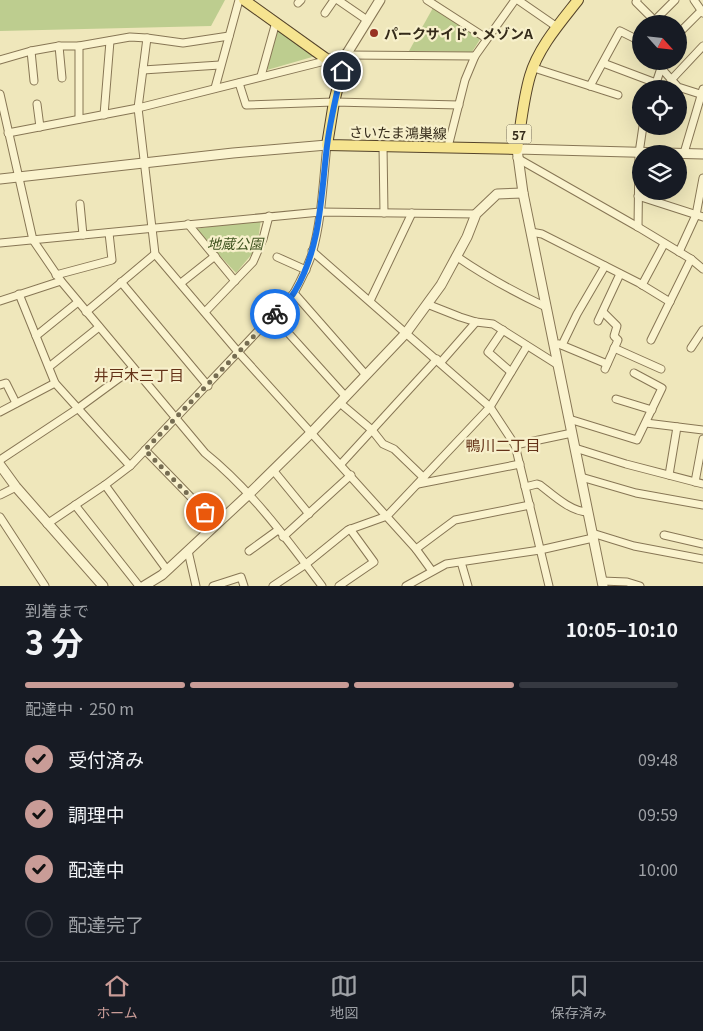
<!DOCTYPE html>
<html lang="ja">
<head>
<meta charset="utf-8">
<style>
  body { margin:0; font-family:Georgia,"Noto Sans JP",serif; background:#20242c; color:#f1f3f6; height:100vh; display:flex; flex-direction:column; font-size:19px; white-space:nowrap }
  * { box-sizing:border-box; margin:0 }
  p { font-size:16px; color:#9ea1a6 }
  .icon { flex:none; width:28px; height:28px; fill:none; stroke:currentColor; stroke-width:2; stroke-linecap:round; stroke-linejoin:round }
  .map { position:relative; height:586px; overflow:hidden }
  .details { display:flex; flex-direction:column; background:#171b24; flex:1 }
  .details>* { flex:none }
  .needle { width:32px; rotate:117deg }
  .controls { position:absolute; left:632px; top:15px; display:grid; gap:10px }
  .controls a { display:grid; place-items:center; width:55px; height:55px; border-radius:50%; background:#171b24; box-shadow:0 5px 20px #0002; font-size:25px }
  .pin { position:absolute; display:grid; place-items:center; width:42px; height:42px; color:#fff; margin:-21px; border:2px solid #fff; border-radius:50%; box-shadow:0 1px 5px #0007 }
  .courier { position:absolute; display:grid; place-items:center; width:50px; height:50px; margin:-25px; border:4px solid #1a73e8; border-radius:50%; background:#fff; color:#222; box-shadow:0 1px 6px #0007 }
  .summary em { font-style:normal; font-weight:700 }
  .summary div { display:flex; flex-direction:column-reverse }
  .summary { display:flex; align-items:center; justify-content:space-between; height:85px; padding:0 25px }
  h1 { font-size:32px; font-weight:700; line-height:38px }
  .bar { display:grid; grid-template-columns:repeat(4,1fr); gap:8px 5px; align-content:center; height:60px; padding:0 25px }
  .bar i { height:6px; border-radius:4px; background:#363941 }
  .bar .on { background:#c99c97 }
  .bar p { grid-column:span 4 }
  ol { padding:0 25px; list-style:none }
  li { display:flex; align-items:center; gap:15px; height:55px }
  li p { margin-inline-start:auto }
  li .icon { padding:5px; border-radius:50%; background:#c99c97; color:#111; stroke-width:4 }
  li:last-child { color:#9ea1a6 }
  li i { width:28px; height:28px; border:2px solid #363941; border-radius:50% }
  .tabs { display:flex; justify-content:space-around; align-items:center; height:70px; border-top:1px solid #363941; background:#171b24; font-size:14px; color:#9ea1a6 }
  .tabs a { display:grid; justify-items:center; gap:2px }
  .tabs .on { color:#c99c97 }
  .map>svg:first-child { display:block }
  .green { fill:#bdcd8f }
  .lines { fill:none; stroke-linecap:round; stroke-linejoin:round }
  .minor-casing { stroke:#877655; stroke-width:9 }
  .tertiary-casing { stroke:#877655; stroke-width:11 }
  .primary-casing { stroke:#54432a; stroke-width:12 }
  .minor { stroke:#faf3ce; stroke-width:7 }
  .tertiary { stroke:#faf3ce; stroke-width:9 }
  .primary { stroke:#f6e490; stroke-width:10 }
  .done { stroke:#766d52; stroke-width:5; stroke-dasharray:0 9 }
  .route { stroke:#1a73e8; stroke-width:6 }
  .poi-dot { fill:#983222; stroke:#f7f0cb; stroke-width:2 }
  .labels { text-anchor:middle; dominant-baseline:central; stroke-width:4.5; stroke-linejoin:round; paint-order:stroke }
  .shield { fill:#f7f0cb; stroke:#6f664f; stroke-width:1 }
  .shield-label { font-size:12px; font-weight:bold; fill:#352b1a }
  .poi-label { font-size:14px; font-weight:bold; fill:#352b1a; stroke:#f7f0cb; text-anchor:start }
  .street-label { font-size:14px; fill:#352b1a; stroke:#f7f0cb }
  .park-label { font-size:14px; font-style:italic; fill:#3f5320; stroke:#f7f0cb }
  .neighbourhood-label { font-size:15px; fill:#643218; stroke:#f7f0cb }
</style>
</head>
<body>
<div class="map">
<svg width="703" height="586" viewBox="0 0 703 586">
  <rect width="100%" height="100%" fill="#efe7bb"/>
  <!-- green -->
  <g class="green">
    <path d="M 0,0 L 225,0 L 211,26 L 0,31 Z"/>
    <path d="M 434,6 L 484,33 L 472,52 L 409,51 Z"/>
    <path d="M 278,25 L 319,55 L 267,70 Z"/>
    <path d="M 261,219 L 257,248 L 236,273 L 195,229 Z"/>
  </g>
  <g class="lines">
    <defs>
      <g id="minor">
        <path d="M 338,0 L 367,20"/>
        <path d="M 427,0 L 486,38"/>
        <path d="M 518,0 L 557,27"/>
        <path d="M 637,0 L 636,2 L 654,20"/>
        <path d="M 694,0 L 703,13"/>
        <path d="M 298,3 L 301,0"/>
        <path d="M 325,13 L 334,0"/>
        <path d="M 651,24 L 675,0"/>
        <path d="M 679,33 L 701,11"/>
        <path d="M 147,38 L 138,108 L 155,254 L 239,353 L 416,549 L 432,571"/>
        <path d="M 59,46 L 62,78"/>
        <path d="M 31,51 L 34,81"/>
        <path d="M 346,55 L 475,56"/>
        <path d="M 0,60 L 31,51 L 59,46 L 79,46 L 130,37 L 147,38 L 183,43 L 229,36"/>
        <path d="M 660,61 L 661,68 L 678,87 L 700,94"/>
        <path d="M 603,63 L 656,83"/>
        <path d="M 534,68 L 618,95"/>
        <path d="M 143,70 L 220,65"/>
        <path d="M 261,76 L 276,22"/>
        <path d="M 671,80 L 703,46"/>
        <path d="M 239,83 L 246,105 L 334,102 L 459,105"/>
        <path d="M 590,86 L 620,31 L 636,39 L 641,33"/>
        <path d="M 215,88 L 239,0"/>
        <path d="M 654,89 L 661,68"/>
        <path d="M 0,94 L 33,240 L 61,281 L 205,453 C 251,490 287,539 322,586"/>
        <path d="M 37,104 L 40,127"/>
        <path d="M 104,115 L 110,41"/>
        <path d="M 79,119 L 79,46"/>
        <path d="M 8,133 L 138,108 L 329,60"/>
        <path d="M 383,146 L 384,213"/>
        <path d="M 448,147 L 465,80 L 475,56 L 515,0"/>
        <path d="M 684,153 L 703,89"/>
        <path d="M 517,158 L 638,227 L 691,259 L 703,269"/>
        <path d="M 638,196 L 703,217"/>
        <path d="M 80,204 L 83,235"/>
        <path d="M 188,224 L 235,281"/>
        <path d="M 638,227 L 639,153 L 643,126"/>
        <path d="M 531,232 L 542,234 L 639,283 L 670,302"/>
        <path d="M 0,243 L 320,212 L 476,214"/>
        <path d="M 312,251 L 490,407 L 515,445 L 549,586"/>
        <path d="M 679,252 L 696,215 L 703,178"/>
        <path d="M 456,256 C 485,276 514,292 546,307"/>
        <path d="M 277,257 L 306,270"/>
        <path d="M 56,275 L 112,260 L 109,233"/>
        <path d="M 121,282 L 208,386"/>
        <path d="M 181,283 L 215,256"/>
        <path d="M 642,285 L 664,244"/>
        <path d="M 294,293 L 366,375"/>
        <path d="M 19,294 L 55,383 L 130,466"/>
        <path d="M 0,301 L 61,281"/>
        <path d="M 370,301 L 412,213"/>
        <path d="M 427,304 L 460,317 L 476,322 L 493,324 L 558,365"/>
        <path d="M 86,312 L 155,254"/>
        <path d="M 205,312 L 253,262 L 263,239 L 269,216"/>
        <path d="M 603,312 L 617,326 L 614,336 L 618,340 L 605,369"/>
        <path d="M 273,316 L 346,397"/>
        <path d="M 598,321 L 620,274"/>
        <path d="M 503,330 L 488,352 L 511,372"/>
        <path d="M 36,336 L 78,302"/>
        <path d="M 651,340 L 691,259"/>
        <path d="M 559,344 L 607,364"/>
        <path d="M 562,345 L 577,314 L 605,266"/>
        <path d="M 614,348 L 661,369"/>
        <path d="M 691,348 L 703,330"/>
        <path d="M 441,362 L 476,322"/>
        <path d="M 49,367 L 99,327"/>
        <path d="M 0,385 L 6,383 L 16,403"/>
        <path d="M 616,399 L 652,410"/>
        <path d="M 340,403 L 372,430 L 383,444 L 394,449 L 424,478"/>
        <path d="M 0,412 L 55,383"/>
        <path d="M 569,419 L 637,440 L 662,388 L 634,373"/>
        <path d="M 646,423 L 703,430"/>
        <path d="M 515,445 L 572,433"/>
        <path d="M 575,448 L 626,464 L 703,484"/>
        <path d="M 145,450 L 217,524"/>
        <path d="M 0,460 L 77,409 L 133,368"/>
        <path d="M 341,464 L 437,359"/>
        <path d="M 273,470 L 309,514"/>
        <path d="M 669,475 L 677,427"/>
        <path d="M 581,477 L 636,493 L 703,505"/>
        <path d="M 695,482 L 703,439"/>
        <path d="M 418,484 L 520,464"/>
        <path d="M 105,485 L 167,570"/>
        <path d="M 525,487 L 537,484 L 540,485 C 553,495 571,512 588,512"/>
        <path d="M 0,495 L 16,487"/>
        <path d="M 75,505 L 139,586"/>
        <path d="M 0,517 L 45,586"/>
        <path d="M 47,524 L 105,485 L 130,466 L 294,293 C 301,280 307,268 312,254 C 322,219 323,181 327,145"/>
        <path d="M 592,533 L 634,546 L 703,559"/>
        <path d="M 664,535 L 703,544"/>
        <path d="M 283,537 L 351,475"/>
        <path d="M 416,549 L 455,520 L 530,505"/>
        <path d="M 188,551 L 196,586"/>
        <path d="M 249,551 L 278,530"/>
        <path d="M 461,562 L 468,586"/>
        <path d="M 602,581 L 627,582 L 640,586"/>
        <path d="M 213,586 L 241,577 L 244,586"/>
        <path d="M 273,586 L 306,564 L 348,530 L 387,516 L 490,407 L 527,346"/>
        <path d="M 339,586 L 374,562 L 350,529"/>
        <path d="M 406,586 L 446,564 L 540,550 L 593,538"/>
      </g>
      <g id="tertiary">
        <path d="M 346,55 L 380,0"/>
        <path d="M 0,179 L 233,153 L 327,145"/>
        <path d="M 0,465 L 16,487 L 103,586"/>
        <path d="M 144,586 L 162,575 L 249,494 L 312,432 L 406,333 L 441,285 L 467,237 L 476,214 L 497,194 L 523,193"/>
        <path d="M 603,586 L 523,193 L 517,149 L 703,154"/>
      </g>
      <path id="primary" d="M 244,0 L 325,58 L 329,60 L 346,55 L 334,102 L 327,145 L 517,149 C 521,125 523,100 530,76 C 538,48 560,23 578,0"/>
    </defs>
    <!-- minor casing -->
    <use href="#minor" class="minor-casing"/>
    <!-- tertiary casing -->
    <use href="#tertiary" class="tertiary-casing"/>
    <!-- primary casing -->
    <use href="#primary" class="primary-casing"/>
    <!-- minor -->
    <use href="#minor" class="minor"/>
    <!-- tertiary -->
    <use href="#tertiary" class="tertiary"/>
    <!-- primary -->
    <use href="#primary" class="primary"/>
  </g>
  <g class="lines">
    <!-- done -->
    <path class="done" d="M 205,512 L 145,450 L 275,314"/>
    <!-- route -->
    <path class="route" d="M 275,314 C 281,307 290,300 295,291 C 321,247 321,195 327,146 C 330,121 336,96 342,71"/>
  </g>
  <!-- markers -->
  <circle class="poi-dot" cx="374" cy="33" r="5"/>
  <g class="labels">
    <!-- shield labels -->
    <rect class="shield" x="506.5" y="124.5" width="25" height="19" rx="4"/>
    <g class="shield-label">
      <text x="519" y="134">57</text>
    </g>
    <!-- poi labels -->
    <g class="poi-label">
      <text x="384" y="33">パークサイド・メゾンA</text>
    </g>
    <!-- street labels -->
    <g class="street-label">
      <text transform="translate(398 132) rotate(1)">さいたま鴻巣線</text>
    </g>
    <!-- park labels -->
    <g class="park-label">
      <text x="235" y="243">地蔵公園</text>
    </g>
    <!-- neighbourhood labels -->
    <g class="neighbourhood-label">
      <text x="139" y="374">井戸木三丁目</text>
      <text x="503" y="444">鴨川二丁目</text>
    </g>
  </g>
</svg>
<div class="controls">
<a><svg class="needle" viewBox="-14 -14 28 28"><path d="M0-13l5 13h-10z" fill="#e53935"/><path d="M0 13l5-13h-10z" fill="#9ea1a6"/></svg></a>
<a><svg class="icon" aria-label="locate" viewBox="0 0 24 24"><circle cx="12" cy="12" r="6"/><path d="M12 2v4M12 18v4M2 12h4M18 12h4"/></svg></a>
<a><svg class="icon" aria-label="layers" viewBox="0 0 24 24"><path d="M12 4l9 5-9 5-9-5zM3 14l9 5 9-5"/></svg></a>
</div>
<div class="pin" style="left:205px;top:512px;background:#ea580c"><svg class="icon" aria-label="bag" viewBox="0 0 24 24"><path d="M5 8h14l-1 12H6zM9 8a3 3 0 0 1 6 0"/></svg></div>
<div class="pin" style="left:342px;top:71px;background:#1f2937"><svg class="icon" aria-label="home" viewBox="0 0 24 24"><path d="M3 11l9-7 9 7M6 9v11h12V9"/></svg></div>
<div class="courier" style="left:275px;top:314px"><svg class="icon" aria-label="bike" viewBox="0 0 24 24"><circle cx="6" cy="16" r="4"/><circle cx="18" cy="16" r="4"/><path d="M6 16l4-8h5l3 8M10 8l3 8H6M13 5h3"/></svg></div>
</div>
<section class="details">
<div class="summary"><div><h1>3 分</h1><p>到着まで</p></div><em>10:05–10:10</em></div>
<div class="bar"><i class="on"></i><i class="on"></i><i class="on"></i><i></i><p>配達中 · 250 m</p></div>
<ol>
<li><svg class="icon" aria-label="check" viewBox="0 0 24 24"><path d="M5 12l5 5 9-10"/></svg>受付済み<p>09:48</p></li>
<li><svg class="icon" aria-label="check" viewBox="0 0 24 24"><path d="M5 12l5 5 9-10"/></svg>調理中<p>09:59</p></li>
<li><svg class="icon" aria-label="check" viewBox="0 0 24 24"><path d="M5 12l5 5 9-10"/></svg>配達中<p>10:00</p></li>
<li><i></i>配達完了</li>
</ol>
</section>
<nav class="tabs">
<a class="on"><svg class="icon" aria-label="home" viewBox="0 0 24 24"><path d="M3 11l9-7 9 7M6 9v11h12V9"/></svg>ホーム</a>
<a><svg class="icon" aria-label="map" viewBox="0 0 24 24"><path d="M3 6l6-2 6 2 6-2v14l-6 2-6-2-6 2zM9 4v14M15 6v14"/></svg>地図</a>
<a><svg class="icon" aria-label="saved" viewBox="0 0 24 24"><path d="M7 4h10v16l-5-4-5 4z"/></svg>保存済み</a>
</nav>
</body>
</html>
